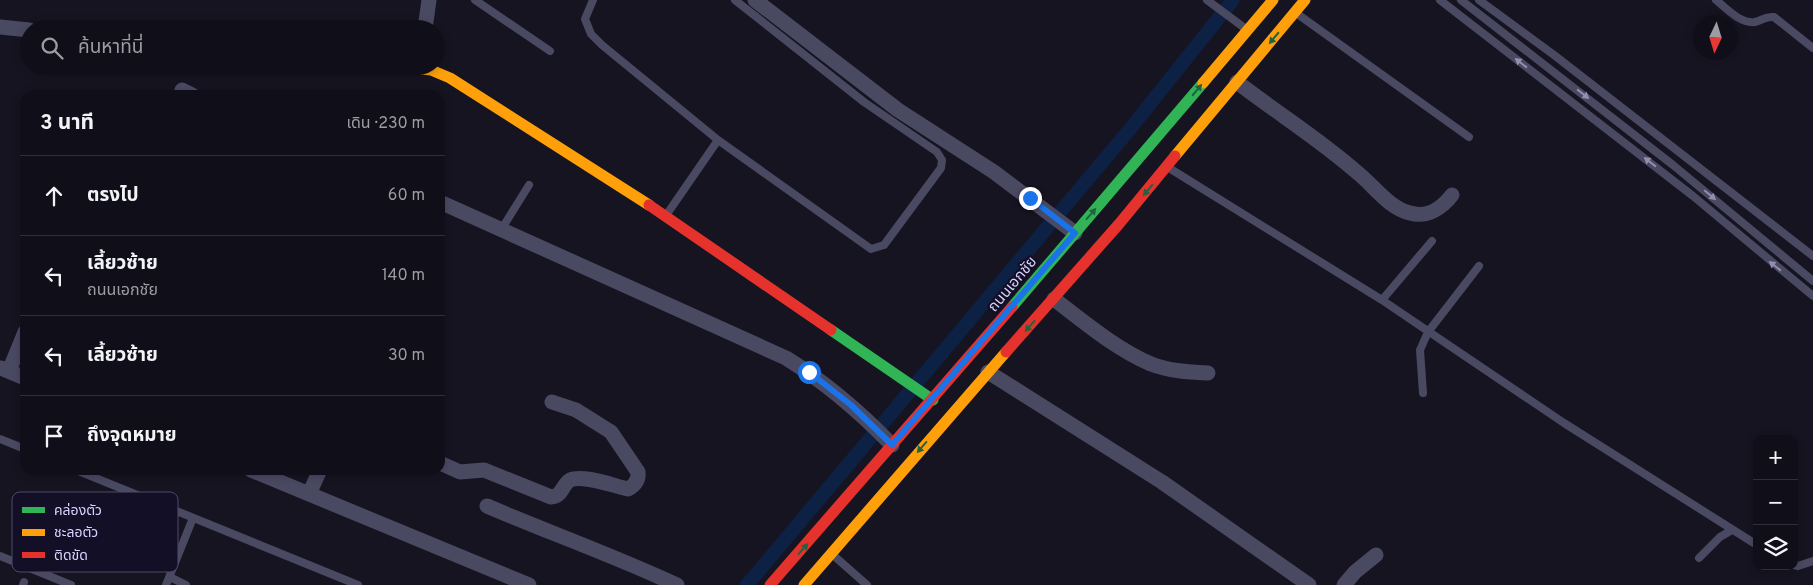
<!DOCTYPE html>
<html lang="th">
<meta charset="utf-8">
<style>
body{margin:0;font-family:Overpass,"Noto Sans Thai",sans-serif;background:#191822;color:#f1f3f6}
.controls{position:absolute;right:15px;bottom:15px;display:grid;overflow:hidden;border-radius:10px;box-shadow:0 2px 8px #0003}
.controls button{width:45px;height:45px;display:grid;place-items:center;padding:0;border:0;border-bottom:1px solid #302f38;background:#100f19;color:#f1f3f6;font:25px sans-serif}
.compass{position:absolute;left:1693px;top:15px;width:45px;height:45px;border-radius:50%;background:#100f19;box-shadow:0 2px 8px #0003;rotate:184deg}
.stop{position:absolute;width:15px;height:15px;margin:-11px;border:4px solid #1a73e8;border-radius:50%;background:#fff}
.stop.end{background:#1a73e8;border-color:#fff;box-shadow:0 1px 5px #0008}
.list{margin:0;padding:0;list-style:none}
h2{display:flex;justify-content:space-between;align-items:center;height:65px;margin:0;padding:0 20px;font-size:21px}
h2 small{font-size:16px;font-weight:400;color:#9c9ca2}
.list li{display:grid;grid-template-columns:32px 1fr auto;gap:15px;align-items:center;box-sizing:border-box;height:80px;padding:0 20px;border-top:1px solid #302f38}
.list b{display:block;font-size:19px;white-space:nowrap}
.list p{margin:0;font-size:16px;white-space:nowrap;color:#9c9ca2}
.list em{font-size:16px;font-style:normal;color:#9c9ca2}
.icon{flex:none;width:28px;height:28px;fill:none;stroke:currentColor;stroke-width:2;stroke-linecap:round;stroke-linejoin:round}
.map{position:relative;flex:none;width:1813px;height:585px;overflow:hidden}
.search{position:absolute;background:#100f19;box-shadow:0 2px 8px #0003;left:20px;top:20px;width:425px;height:55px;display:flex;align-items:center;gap:12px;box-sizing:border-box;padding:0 18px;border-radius:28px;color:#9c9ca2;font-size:19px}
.panel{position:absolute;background:#100f19;box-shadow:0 2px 8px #0003;left:20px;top:90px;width:425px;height:385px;border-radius:15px}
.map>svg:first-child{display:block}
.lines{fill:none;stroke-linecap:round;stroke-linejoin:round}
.canal{stroke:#0d2144;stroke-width:14}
.lane{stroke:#4a4962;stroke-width:8}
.street{stroke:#4a4962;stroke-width:15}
.fast{stroke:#30b455;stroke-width:11}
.slow{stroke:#ff9f0a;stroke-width:11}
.jam{stroke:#e5322d;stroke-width:11}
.oneway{fill:#22623e}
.oneway2{fill:#928eb0}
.route{stroke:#1a73e8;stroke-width:6}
.labels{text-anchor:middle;stroke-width:4.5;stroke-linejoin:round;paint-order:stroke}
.street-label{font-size:15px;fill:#d9d4ff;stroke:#130f26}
.key{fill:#130f26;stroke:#4e4a67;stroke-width:1}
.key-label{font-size:14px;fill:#d9d4ff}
</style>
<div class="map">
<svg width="1813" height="585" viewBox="0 0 1813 585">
<rect width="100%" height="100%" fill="#161421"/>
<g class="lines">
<path class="canal" d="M747,585L1130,129L1233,0"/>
<path class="lane" d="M475,0L550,51
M593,0L585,19L591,34L602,45L718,140L667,214
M1207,0L1246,29
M1440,0L1693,196L1813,296
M1461,0L1673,165L1813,281
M1479,0L1554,55L1813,256
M1716,0C1726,8 1740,24 1755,22C1763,20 1765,16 1774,17L1813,48
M1296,13L1469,137
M718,140L871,249L884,245L941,168L942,160L937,152L864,102L735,0
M1169,168L1382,300L1564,423L1757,545
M501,230L529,185
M1382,300L1432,241
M1423,393L1420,350L1428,332L1479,266
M0,439L25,449
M76,470L358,585
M833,555L867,585
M0,556L71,585
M1699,558L1720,537L1732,530
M1794,565L1798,566L1813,561
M170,577L186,585
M23,585L24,582
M166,585L193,518"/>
<path class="street" d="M755,0L898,110L994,172L1075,233
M0,27L29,30
M425,29L429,0
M1237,82C1277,113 1321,140 1359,174C1375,187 1389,208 1410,213C1427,218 1442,208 1452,195
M182,90L192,95
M440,202L786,358C825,382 860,412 892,445
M1054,299C1084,322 1116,349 1151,364C1169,371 1188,372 1208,373
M1,368L25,378
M9,371L25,332
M988,372L1162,482L1309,585
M440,463L460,472L484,470L551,497C562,497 562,485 570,480C583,474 614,486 628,489C635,485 639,480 638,472L611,432L576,410L552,402
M251,470L529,585
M309,494L320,470
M487,506C550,533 615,556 677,585
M1344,585L1355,572L1376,555"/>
<path class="fast" d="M1012,307L1203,83
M831,330L933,400"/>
<path class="slow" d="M398,66L431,70L450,78L649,205
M1203,83L1273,0
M1175,156L1305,0
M804,585L1006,352"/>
<path class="jam" d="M649,205L831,330
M1006,352L1119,224L1175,156
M770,585L1012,307"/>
</g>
<defs><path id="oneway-solid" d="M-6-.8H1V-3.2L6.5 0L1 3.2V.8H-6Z" transform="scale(1.25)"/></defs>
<g class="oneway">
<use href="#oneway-solid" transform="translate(1274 38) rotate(130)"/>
<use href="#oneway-solid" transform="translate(1197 90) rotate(-50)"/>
<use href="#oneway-solid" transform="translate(1148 190) rotate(130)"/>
<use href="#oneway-solid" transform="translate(1091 214) rotate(-49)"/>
<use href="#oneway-solid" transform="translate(1030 326) rotate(132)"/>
<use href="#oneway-solid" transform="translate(922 447) rotate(131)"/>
<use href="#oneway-solid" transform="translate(803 549) rotate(-48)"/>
</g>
<g class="oneway2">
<use href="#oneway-solid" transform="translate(1521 63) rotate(-142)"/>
<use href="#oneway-solid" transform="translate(1583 94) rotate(38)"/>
<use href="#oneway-solid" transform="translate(1650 162) rotate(-142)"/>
<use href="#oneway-solid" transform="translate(1710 195) rotate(40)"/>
<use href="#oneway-solid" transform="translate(1775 266) rotate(-142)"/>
</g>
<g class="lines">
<path class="route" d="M809,372L851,405L892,445L1075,233L1030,198"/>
</g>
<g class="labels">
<g class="street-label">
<text transform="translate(1012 284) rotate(-50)" y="5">ถนนเอกชัย</text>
</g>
</g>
<rect x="12" y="492" width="166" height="80" rx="8" class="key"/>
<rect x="22" y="507" width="23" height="6" fill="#30b455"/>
<rect x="22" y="529" width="23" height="7" fill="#ff9f0a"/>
<rect x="22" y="552" width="23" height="6" fill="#e5322d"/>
<g class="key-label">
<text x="54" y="515">คล่องตัว</text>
<text x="54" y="537">ชะลอตัว</text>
<text x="54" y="560">ติดขัด</text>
</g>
</svg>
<div class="controls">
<button>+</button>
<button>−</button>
<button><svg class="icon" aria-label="layers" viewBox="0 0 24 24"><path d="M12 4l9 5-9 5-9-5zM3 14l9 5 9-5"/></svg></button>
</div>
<svg class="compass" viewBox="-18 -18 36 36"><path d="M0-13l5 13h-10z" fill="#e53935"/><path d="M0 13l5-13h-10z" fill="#9c9ca2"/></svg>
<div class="stop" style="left:809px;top:372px"></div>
<div class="stop end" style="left:1030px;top:198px"></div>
<div class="search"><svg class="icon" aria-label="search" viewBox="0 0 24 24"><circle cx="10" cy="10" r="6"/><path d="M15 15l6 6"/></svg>ค้นหาที่นี่</div>
<section class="panel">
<h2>3 นาที<small>เดิน · 230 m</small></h2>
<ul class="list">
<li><svg class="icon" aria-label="ahead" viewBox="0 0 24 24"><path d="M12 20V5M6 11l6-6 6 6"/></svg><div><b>ตรงไป</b></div><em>60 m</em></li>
<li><svg class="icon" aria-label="left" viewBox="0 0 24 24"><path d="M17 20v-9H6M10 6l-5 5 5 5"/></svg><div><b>เลี้ยวซ้าย</b><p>ถนนเอกชัย</p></div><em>140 m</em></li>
<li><svg class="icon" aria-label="left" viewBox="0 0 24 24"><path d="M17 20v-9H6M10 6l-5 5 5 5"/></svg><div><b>เลี้ยวซ้าย</b></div><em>30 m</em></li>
<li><svg class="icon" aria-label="arrive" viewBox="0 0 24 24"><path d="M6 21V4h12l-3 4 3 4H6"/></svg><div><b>ถึงจุดหมาย</b></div></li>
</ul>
</section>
</div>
